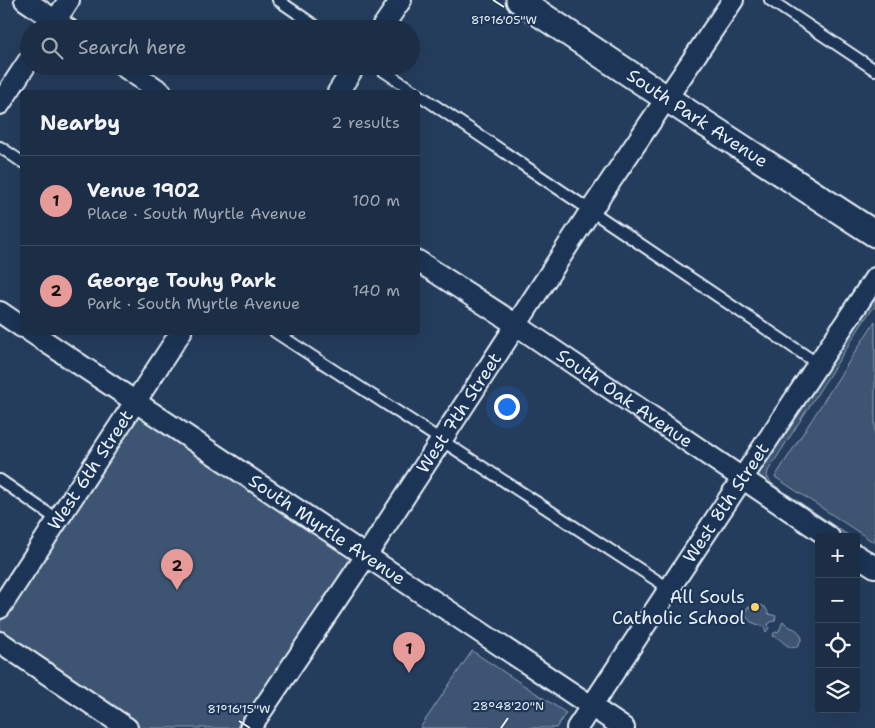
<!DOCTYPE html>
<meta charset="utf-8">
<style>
body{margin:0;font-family:"Shantell Sans",sans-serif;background:#293a51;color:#f1f3f6}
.controls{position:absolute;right:15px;bottom:15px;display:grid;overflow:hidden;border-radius:5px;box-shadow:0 5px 20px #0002}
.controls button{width:45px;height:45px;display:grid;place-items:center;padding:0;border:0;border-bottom:1px solid #3a4a5f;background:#1c2e46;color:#f1f3f6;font:25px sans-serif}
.you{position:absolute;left:506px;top:406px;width:18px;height:18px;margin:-12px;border:4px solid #fff;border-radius:50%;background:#1a73e8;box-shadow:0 0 0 8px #1a73e833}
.badge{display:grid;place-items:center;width:32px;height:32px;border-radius:50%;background:#e69b98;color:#111;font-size:16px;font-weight:700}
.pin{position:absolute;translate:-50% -41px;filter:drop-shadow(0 1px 2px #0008)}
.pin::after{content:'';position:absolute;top:26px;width:18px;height:15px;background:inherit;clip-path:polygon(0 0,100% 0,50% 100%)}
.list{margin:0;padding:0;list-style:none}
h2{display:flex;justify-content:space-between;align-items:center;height:65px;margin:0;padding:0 20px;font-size:21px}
h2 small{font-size:16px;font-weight:400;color:#a0a8b3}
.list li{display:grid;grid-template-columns:32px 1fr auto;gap:15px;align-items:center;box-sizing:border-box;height:90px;padding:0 20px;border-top:1px solid #3a4a5f}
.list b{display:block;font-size:19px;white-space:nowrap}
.list p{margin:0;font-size:16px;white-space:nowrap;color:#a0a8b3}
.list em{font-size:16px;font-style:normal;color:#a0a8b3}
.icon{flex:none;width:28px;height:28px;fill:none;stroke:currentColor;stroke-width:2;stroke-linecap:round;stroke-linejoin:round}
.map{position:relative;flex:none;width:875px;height:728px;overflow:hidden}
.search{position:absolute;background:#1c2e46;box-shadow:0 5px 20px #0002;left:20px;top:20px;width:400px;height:55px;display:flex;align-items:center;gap:12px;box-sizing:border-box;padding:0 18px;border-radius:28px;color:#a0a8b3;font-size:19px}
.panel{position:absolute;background:#1c2e46;box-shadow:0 5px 20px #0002;left:20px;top:90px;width:400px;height:245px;border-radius:5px}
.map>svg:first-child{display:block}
.green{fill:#3e5472;stroke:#93a2b5}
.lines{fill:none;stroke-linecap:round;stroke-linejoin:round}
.service-casing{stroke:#e8f1f8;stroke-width:14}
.minor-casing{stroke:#e8f1f8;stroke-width:24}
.tertiary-casing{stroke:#e8f1f8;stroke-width:29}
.service{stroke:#1d3557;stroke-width:10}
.minor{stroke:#1d3557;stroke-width:20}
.tertiary{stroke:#1d3557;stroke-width:25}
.ticks{fill:none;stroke:#e8f1f8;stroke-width:2}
.poi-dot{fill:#ffd166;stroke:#1d3557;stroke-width:2}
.labels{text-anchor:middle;stroke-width:4.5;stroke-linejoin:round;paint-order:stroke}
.street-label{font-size:18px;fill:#e8f1f8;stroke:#1d3557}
.poi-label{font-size:18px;fill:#e8f1f8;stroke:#1d3557;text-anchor:end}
.ticks-label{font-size:12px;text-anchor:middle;fill:#e8f1f8;stroke:#1d3557;stroke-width:4.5;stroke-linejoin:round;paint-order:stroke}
</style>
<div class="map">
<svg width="875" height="728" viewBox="0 0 875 728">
<rect width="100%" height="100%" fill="#253d5d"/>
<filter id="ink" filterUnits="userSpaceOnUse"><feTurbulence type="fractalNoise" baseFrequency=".02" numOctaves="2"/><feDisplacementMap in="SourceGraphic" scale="10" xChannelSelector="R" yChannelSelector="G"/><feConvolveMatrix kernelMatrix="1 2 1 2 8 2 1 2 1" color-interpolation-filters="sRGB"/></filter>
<g filter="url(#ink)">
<path class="green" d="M875,291V307L869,313L768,471L767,476L771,483L851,537H848L757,477Z
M875,321V543L775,477Z
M139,415L354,557L236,728H140L0,632V623Z
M758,604L765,607L769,614L776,616L775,620L768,624L769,628L766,632L764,627L751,622L745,615L747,608Z
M783,621C790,631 797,625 802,638L797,647C785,650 783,638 773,636L774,633L779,631Z
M472,651L566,713L556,728H420Z"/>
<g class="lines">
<defs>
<path id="service" d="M278,0L320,29
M770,0L875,70
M376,66L415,92
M418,94L818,364
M0,147L22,162
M275,332L670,589
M0,480L58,520"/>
<g id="minor">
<path d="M25,0L68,29"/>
<path d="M50,29L69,0"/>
<path d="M381,29L401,0"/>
<path d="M123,66L161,92"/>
<path d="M338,92L355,66"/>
<path d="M0,104L29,60"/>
<path id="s1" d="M418,261L515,324L829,537"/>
<path d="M0,312L22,327"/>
<path id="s2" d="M31,332L624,728"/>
<path d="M856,555L875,567"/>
<path id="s3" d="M0,608L181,332"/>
<path d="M0,642L127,728"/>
<path id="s4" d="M250,728L366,556L591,210L733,0"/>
<path id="s5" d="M577,728L875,278"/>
</g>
<g id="tertiary">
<path id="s6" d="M519,0L666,98L875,234"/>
</g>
</defs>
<use href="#service" class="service-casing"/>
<use href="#minor" class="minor-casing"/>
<use href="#tertiary" class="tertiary-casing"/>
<use href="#service" class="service"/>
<use href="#minor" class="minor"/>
<use href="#tertiary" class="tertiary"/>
</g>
</g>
<path class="ticks" d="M493,0L504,7M239,721L250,728M501,728L508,718"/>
<circle class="poi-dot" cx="755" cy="607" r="5"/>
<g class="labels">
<g class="street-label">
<text dy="6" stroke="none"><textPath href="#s6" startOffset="214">South Park Avenue</textPath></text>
<text dy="6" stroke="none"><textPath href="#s1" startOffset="248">South Oak Avenue</textPath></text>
<text dy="6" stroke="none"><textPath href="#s4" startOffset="378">West 7th Street</textPath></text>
<text dy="6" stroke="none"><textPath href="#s3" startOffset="165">West 6th Street</textPath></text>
<text dy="6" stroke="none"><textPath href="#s5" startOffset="270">West 8th Street</textPath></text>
<text dy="6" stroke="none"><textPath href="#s2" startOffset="356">South Myrtle Avenue</textPath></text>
</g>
<g class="poi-label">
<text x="745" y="603">All Souls<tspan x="745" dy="21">Catholic School</tspan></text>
</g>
</g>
<g class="ticks-label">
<text x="504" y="24">81°16'05"W</text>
<text x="508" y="710">28°48'20"N</text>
<text x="239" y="713">81°16'15"W</text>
</g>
</svg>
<div class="controls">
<button>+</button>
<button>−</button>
<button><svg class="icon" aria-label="locate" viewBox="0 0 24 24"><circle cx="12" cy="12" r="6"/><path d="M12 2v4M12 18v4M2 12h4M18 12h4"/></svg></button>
<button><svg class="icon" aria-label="layers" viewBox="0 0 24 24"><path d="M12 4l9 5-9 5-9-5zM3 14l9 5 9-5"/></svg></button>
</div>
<div class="you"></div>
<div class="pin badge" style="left:409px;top:673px">1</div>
<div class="pin badge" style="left:177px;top:590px">2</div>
<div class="search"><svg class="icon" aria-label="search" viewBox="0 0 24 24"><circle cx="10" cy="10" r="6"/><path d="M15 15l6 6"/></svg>Search here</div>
<section class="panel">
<h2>Nearby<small>2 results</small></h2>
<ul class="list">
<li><span class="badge">1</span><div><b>Venue 1902</b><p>Place · South Myrtle Avenue</p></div><em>100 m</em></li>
<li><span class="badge">2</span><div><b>George Touhy Park</b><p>Park · South Myrtle Avenue</p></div><em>140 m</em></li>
</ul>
</section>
</div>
